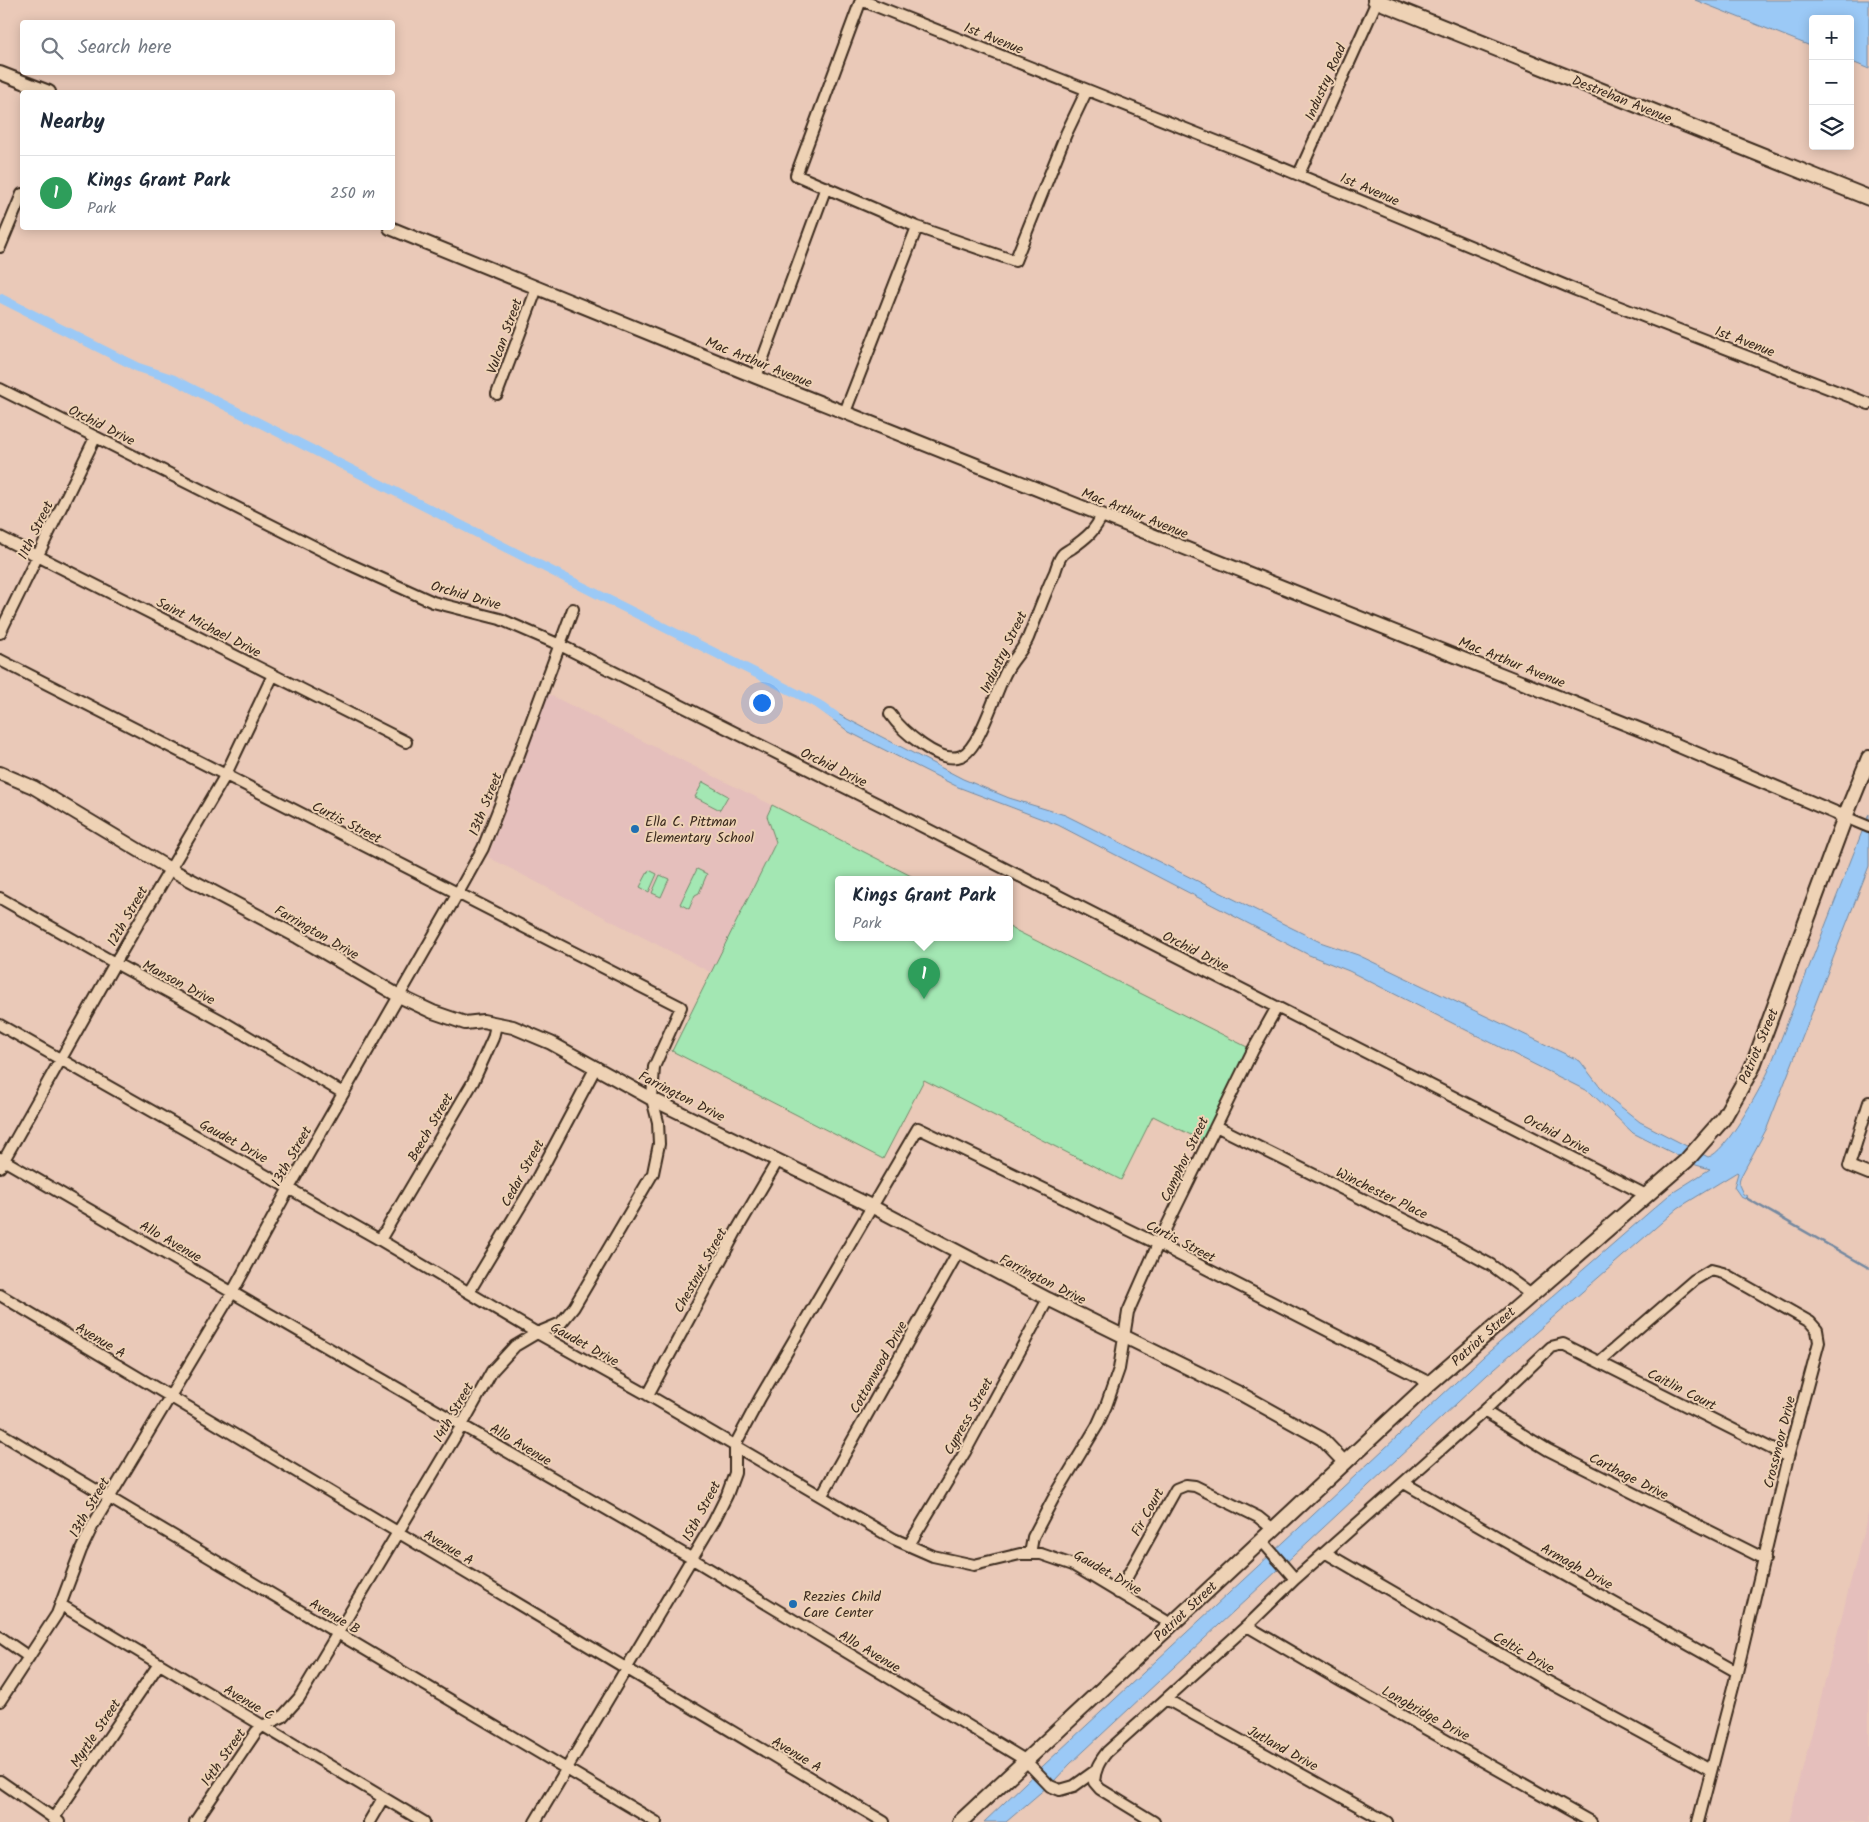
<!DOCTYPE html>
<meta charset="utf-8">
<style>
body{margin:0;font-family:Kalam,sans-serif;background:#f6f6f7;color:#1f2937}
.controls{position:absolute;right:15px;top:15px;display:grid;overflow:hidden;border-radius:5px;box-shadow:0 2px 12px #0003}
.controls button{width:45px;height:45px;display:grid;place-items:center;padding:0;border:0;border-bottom:1px solid #e0e1e3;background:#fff;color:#1f2937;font:25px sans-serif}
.you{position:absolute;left:761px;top:702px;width:18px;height:18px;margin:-12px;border:4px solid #fff;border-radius:50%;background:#1a73e8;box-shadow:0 0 0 8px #1a73e833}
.badge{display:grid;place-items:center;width:32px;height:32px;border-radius:50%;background:#7c3aed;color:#fff;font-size:16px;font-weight:700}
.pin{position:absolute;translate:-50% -41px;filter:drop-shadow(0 1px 2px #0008)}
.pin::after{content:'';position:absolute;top:26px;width:18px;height:15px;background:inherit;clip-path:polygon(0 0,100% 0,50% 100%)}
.popup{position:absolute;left:835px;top:876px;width:178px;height:65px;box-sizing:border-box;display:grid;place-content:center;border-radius:5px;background:#fff;filter:drop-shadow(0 1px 4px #0005);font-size:16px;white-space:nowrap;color:#747a83}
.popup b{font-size:19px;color:#1f2937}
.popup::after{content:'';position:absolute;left:50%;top:100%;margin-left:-10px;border:10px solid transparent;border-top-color:#fff}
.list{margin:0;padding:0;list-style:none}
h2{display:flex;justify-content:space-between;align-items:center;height:65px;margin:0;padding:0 20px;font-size:21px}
h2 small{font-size:16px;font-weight:400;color:#747a83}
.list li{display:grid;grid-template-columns:32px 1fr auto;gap:15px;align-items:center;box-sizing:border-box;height:75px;padding:0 20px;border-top:1px solid #e0e1e3}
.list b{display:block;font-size:19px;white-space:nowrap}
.list p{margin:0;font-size:16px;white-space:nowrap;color:#747a83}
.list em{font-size:16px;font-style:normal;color:#747a83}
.icon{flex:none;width:28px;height:28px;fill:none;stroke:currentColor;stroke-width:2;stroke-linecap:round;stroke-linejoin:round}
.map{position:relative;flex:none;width:1869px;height:1822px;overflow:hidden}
.search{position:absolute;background:#fff;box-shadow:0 2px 12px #0003;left:20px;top:20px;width:375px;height:55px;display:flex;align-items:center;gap:12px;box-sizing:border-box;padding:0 18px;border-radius:5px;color:#747a83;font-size:19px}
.panel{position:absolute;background:#fff;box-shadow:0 2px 12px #0003;left:20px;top:90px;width:375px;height:140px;border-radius:5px}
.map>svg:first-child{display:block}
.built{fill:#e5bfbc}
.green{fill:#a3e7b3;stroke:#6f8868}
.water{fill:#9bc9f6;stroke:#7589a0}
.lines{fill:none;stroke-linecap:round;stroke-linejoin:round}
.stream{stroke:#7589a0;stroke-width:2.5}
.canal{stroke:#9bc9f6;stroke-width:9}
.minor-casing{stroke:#3b2a1e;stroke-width:14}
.tertiary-casing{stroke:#3b2a1e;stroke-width:16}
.secondary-casing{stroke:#3b2a1e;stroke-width:18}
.minor{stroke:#eed2b5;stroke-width:10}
.tertiary{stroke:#eed2b5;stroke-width:12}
.secondary{stroke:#eed2b5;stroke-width:14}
.poi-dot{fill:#1f6fb2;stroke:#eed2b5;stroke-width:2}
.labels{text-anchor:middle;stroke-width:4;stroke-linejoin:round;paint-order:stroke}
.street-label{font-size:14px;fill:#3b2a1e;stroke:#eed2b5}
.poi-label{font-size:14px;fill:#3b2a1e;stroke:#eed2b5;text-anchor:start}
</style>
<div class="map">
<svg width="1869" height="1822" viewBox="0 0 1869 1822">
<rect width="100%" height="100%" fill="#eac9b8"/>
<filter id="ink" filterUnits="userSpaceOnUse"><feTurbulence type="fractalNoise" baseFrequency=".02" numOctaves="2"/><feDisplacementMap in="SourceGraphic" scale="10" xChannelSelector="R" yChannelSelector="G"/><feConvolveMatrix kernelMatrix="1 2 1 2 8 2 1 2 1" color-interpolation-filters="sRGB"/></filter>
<g filter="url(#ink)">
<path class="built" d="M548,694L772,805L767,816L776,842L712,973L488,857Z
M1869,1510V1822H1789Z"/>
<path class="green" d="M703,782L728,796L720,810L695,797Z
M772,805L919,880H839V938H1009V927L1253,1050L1207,1143L1153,1116L1121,1180L924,1080L883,1159L672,1051L776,842L767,816Z
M697,869L707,874L699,893L695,895L689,909L680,904Z
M649,870L657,874L649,892L640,887Z
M660,875L669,879L661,897L652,893Z"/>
<path class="water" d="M1695,0H1869V69L1850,61V19H1813V47Z
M826,708L963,779L1009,798L1065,815L1320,942L1358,955L1580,1061L1606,1095L1640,1122L1708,1157C1725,1154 1760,1089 1768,1072L1869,814V866L1767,1128L1740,1178L1739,1185L1743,1194L1747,1196L1745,1199L1741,1197L1734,1187L1738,1173L1737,1172L1678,1208L1487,1375L1070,1764L1054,1781L1006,1822H984L1044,1765L1483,1357L1669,1195L1710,1169L1696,1165L1633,1133L1591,1093L1349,971L1309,955L1058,825L958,787L849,732L823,712Z"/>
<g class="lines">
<path class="stream" d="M1746,1198L1869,1268"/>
<path class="canal" d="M0,298L137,367L173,379L607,599L818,704L835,716"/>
<defs>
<path id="minor" d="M861,0L1241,151L1576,290L1869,404
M861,0L796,175L917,227L1015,261L1066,134L1087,90
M1299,174L1377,1
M0,247L22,194
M756,377L826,187
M0,389L349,564L433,602L500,619L560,645L882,806L1646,1195
M497,394L537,288
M845,412L917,227
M0,537L406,742
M0,633L95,438
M0,660L681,1007L654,1067L652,1099L658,1122L659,1144L653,1173L574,1307L561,1323L537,1333L515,1346L492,1371L462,1425L299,1698L282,1717L262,1726L256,1732L195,1822
M890,714C902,731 940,765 961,756C980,749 996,689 1007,670C1013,659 1023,650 1028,638C1037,616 1045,593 1055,572C1057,566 1059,558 1063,554C1065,552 1069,550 1072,548C1086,538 1095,531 1102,515
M1845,817L1869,827
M0,898L115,963L222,1021L343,1093
M0,1025L380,1240L537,1333L648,1395L894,1539L933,1556L974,1565L1020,1554H1041L1073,1565L1171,1624
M1869,1102L1849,1166L1869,1174
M1216,1126L1449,1242L1491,1265L1530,1294
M0,1158L691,1558L1025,1760L1050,1786L1060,1790L1074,1786L1095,1771
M0,1167L115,963L225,776L273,675
M380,1240L473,1082L493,1038L496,1025
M469,1292L535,1182L596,1067
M0,1295L884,1822
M1599,1362L1694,1280L1711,1270L1723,1273L1810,1322L1817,1330L1819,1342L1788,1457L1737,1672L1698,1822
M648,1395L738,1228L778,1160
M1484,1411L1548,1450L1765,1559
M0,1433L656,1822
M1404,1483L1520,1550L1737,1672
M822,1495L958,1252
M1261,1540L1295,1579
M909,1545L965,1452L1048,1299
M1326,1553L1543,1679L1711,1770
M1030,1554L1033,1537L1053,1499L1097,1426L1106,1406L1119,1369L1128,1312L1158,1244L1253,1050L1277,1007
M1118,1593L1176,1489L1186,1485L1195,1486L1258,1517L1273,1529
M61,1605L424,1822
M1247,1626L1339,1680L1591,1822
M0,1637L29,1657
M1166,1699L1387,1822
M0,1701L57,1614L81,1550L93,1525L232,1293L289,1188L458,893L483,848L504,795L573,609
M0,1781L59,1822
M53,1819L159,1664
M369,1822L383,1798
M535,1822L714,1521L727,1495L735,1473V1445L760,1398L918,1128L1158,1244L1430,1383
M1154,1822L1100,1789L1094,1782C1095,1769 1099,1762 1107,1752L1247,1626L1295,1579L1484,1411L1551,1347L1563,1344L1788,1457"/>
<path id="tertiary" d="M0,73L49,92
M390,228L756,377L1646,732L1845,817
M0,773L33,787L170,869L298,937L399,996L433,1012L465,1023L483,1021L513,1027L551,1043L652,1099L871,1206L1048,1299L1241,1394L1322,1439L1345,1463"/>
<path id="secondary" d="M1375,0L1869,198
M960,1822L1430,1383L1686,1161L1723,1119L1752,1068L1845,817L1869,758"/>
</defs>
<use href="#minor" class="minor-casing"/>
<use href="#tertiary" class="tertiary-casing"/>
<use href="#secondary" class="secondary-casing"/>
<use href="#minor" class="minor"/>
<use href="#tertiary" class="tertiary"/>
<use href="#secondary" class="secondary"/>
</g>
</g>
<g class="poi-dot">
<circle cx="635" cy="829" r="5"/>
<circle cx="793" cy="1604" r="5"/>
</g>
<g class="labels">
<g class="street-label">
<text transform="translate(994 38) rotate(22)" y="5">1st Avenue</text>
<text transform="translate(1325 82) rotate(-66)" y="5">Industry Road</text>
<text transform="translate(1622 99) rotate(22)" y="5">Destrehan Avenue</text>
<text transform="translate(1370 189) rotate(23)" y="5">1st Avenue</text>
<text transform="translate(504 336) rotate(-70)" y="5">Vulcan Street</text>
<text transform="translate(1745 341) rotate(21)" y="5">1st Avenue</text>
<text transform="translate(759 362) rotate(22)" y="5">Mac Arthur Avenue</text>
<text transform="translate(102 425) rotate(27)" y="5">Orchid Drive</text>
<text transform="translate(1135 513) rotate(22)" y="5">Mac Arthur Avenue</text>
<text transform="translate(35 530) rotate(-64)" y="5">11th Street</text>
<text transform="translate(466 595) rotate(16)" y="5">Orchid Drive</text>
<text transform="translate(209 627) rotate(27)" y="5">Saint Michael Drive</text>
<text transform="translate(1003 652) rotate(-64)" y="5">Industry Street</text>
<text transform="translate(1512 662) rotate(22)" y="5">Mac Arthur Avenue</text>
<text transform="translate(834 767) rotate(26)" y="5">Orchid Drive</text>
<text transform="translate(485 804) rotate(-68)" y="5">13th Street</text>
<text transform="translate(347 822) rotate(27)" y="5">Curtis Street</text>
<text transform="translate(127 916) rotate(-60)" y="5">12th Street</text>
<text transform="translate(317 932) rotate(30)" y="5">Farrington Drive</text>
<text transform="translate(1196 951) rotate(27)" y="5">Orchid Drive</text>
<text transform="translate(179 982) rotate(28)" y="5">Manson Drive</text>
<text transform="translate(1758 1046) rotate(-67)" y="5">Patriot Street</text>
<text transform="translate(682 1096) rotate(27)" y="5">Farrington Drive</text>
<text transform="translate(430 1127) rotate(-60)" y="5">Beech Street</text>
<text transform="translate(1557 1134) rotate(27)" y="5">Orchid Drive</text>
<text transform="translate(234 1141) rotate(29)" y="5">Gaudet Drive</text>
<text transform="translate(291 1156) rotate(-60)" y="5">13th Street</text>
<text transform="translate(1184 1159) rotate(-64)" y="5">Camphor Street</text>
<text transform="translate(522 1173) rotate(-61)" y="5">Cedar Street</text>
<text transform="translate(1382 1193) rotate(26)" y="5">Winchester Place</text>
<text transform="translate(171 1241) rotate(30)" y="5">Allo Avenue</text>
<text transform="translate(1181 1241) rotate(27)" y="5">Curtis Street</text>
<text transform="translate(700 1270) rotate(-61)" y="5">Chestnut Street</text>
<text transform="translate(1043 1279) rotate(27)" y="5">Farrington Drive</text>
<text transform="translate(1483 1336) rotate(-42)" y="5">Patriot Street</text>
<text transform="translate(101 1340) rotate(31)" y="5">Avenue A</text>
<text transform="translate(585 1344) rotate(29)" y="5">Gaudet Drive</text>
<text transform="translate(878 1367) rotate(-61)" y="5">Cottonwood Drive</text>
<text transform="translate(1682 1389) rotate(27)" y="5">Caitlin Court</text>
<text transform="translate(453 1412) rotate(-60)" y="5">14th Street</text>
<text transform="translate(968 1416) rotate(-61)" y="5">Cypress Street</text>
<text transform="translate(1779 1442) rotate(-76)" y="5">Crossmoor Drive</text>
<text transform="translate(521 1444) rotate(31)" y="5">Allo Avenue</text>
<text transform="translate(1629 1476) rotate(27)" y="5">Carthage Drive</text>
<text transform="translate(89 1507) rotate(-60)" y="5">13th Street</text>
<text transform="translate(701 1511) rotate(-62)" y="5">15th Street</text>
<text transform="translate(1147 1512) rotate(-61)" y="5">Fir Court</text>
<text transform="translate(449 1547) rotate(31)" y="5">Avenue A</text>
<text transform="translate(1577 1566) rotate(29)" y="5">Armagh Drive</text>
<text transform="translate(1108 1572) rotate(30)" y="5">Gaudet Drive</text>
<text transform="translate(1185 1611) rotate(-43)" y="5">Patriot Street</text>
<text transform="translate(335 1616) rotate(31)" y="5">Avenue B</text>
<text transform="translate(870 1651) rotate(31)" y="5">Allo Avenue</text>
<text transform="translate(1524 1652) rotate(30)" y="5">Celtic Drive</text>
<text transform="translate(249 1702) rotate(31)" y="5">Avenue C</text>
<text transform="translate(1426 1713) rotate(29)" y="5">Longbridge Drive</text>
<text transform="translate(95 1733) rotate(-56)" y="5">Myrtle Street</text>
<text transform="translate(1283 1748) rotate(29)" y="5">Jutland Drive</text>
<text transform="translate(797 1754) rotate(31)" y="5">Avenue A</text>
<text transform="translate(223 1757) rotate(-55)" y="5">14th Street</text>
</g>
<g class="poi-label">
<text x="645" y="826">Ella C. Pittman<tspan x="645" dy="16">Elementary School</tspan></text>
<text x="803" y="1601">Rezzies Child<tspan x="803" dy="16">Care Center</tspan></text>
</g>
</g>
</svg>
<div class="controls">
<button>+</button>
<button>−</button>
<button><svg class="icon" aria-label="layers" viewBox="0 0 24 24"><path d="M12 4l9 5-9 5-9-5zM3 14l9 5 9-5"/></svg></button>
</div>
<div class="you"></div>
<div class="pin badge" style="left:924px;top:999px;background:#2e9e5b">1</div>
<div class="popup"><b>Kings Grant Park</b>Park</div>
<div class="search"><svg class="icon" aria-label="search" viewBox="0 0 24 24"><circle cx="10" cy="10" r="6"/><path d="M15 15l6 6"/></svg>Search here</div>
<section class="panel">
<h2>Nearby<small></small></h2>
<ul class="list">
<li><span class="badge" style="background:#2e9e5b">1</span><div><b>Kings Grant Park</b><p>Park</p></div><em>250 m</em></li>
</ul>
</section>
</div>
